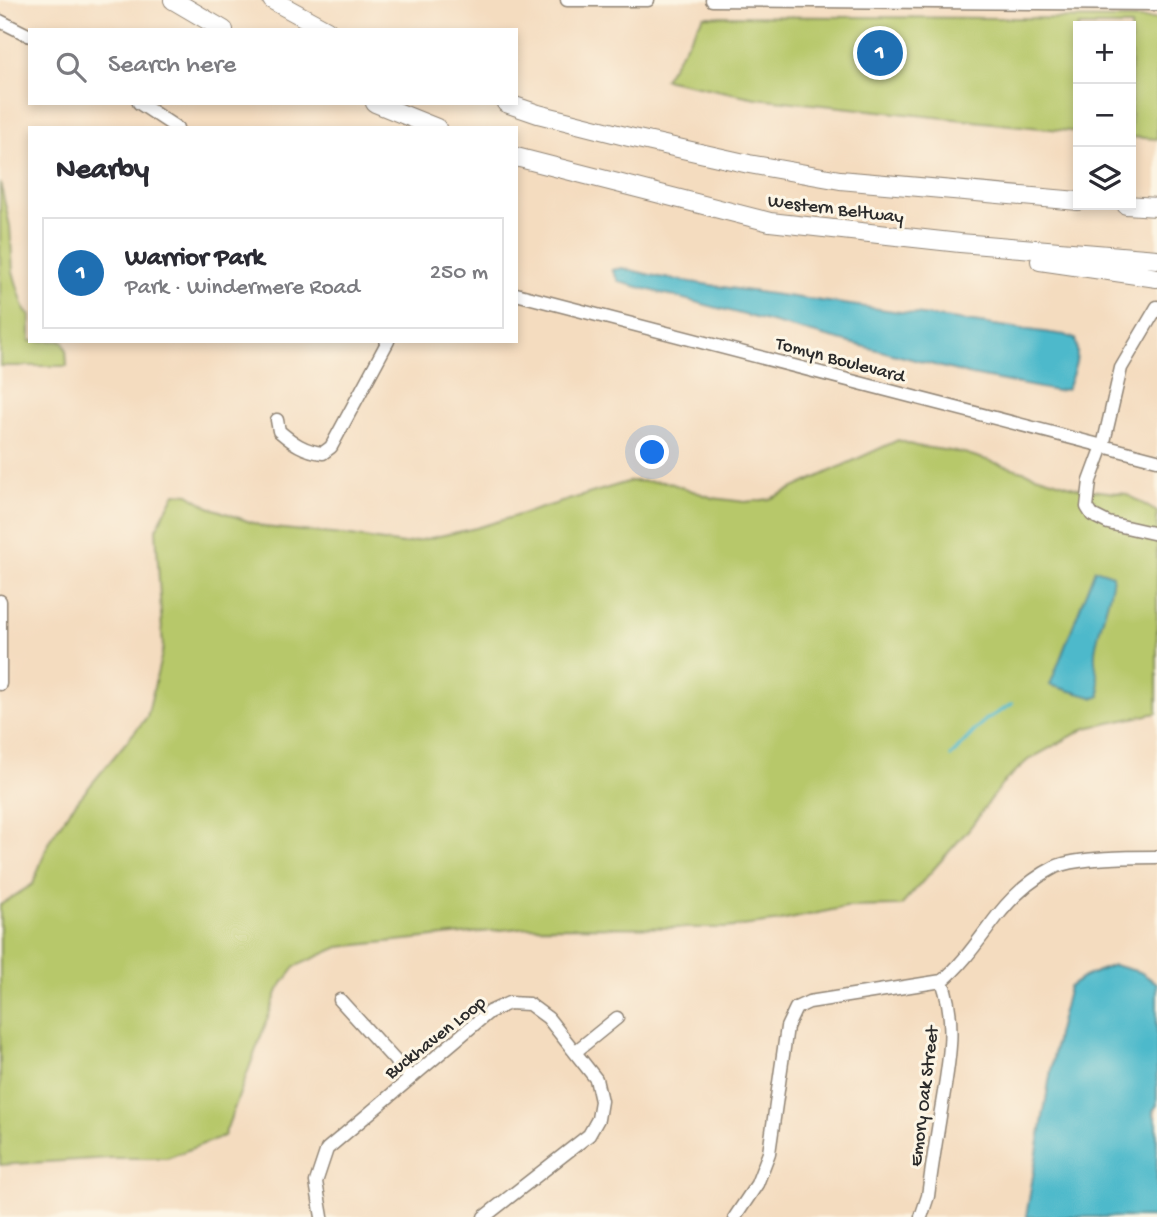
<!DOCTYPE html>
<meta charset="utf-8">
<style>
body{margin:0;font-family:"Gochi Hand",sans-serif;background:#f2f2f3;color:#2b2b33}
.controls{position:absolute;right:21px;top:21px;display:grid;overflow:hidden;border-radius:0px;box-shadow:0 4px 10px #0003}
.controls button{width:63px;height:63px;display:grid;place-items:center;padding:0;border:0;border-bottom:2px solid #e1e1e2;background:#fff;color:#2b2b33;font:35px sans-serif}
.you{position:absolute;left:653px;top:453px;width:24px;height:24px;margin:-18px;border:5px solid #fff;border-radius:50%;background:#1a73e8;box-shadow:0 0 0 10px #1a73e833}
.badge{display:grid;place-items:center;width:46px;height:46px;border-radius:50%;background:#1f6fb2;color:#fff;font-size:23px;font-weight:700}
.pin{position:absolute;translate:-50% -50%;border:4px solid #fff;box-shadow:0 2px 7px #0006}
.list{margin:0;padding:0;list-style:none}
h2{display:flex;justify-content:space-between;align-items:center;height:91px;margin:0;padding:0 28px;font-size:30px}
h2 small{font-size:23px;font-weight:400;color:#7c7c81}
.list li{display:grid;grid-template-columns:46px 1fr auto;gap:21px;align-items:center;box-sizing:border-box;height:112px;margin:0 14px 14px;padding:0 14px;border:2px solid #e1e1e2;border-radius:0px}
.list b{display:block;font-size:26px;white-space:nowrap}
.list p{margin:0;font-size:23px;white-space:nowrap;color:#7c7c81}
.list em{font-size:23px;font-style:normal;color:#7c7c81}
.icon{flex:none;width:38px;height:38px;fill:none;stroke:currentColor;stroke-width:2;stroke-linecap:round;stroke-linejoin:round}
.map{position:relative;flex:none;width:1157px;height:1217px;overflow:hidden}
.search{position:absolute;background:#fff;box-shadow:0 4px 10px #0003;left:28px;top:28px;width:490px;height:77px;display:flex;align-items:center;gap:18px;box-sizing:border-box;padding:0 24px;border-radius:0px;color:#7c7c81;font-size:26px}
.panel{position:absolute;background:#fff;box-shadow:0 4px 10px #0003;left:28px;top:126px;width:490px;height:217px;border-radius:0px}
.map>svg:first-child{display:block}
.green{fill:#b7c86b;stroke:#717a4b;stroke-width:2}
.water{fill:#4eb9cb;stroke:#3c727b;stroke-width:2}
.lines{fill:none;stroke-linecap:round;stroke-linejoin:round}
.stream{stroke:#4eb9cb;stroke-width:3.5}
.minor-casing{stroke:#908475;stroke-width:15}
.highway-casing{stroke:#908475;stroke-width:20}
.minor{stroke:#fff;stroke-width:12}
.highway{stroke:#fff;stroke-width:18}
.labels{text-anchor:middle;stroke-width:6;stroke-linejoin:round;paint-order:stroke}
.street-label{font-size:19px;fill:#2b2b2b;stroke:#fcf5e5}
</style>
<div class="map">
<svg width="1157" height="1217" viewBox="0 0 1157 1217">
<rect width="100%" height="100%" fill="#fcf5e5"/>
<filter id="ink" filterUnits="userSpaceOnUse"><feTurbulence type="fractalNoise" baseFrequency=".0143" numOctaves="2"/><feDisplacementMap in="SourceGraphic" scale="14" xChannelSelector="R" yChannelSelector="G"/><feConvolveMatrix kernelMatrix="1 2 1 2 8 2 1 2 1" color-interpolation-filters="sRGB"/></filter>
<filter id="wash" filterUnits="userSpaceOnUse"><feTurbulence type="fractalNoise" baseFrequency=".00686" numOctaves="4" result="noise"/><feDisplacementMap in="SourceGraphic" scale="28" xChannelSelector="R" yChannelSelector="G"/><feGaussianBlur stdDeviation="1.57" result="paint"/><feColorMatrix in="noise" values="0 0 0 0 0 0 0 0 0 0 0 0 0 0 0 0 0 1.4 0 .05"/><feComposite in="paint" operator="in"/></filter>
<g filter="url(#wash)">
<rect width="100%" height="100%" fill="#f4dcbf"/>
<path class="green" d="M704,16L1157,19V139L1131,137V26H1078V132L756,98L664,79Z
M0,182L10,226L13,272L25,311L30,315V341H63L66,349L67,366H0Z
M898,440L916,446L964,453L1081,489L1126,494L1157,512V713L1086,728L1028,760L1003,783L969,829L901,906L846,907L781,921L726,928L529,927L339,947L296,966L278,990L224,1136L167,1158H110L0,1165V905L33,884L49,841L70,810L147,717L163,649L156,529L175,493L188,494L209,507L264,527L351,536L403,544L476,528L631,481L667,482L713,498L745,502L770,499Z"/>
<path class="water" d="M622,268L659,277L736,289L1065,335L1075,339C1081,356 1073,373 1067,389L1056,391L972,375L619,282L612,270Z
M1095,569L1113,575C1111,599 1100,622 1096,646C1092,663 1100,678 1100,696L1095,698L1050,685Z
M1113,965L1140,972L1157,983V1105L1153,1111L1157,1124V1217H1026L1057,1035L1069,987L1084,977Z"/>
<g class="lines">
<path class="stream" d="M951,756L984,721L1012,704"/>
</g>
</g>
<g filter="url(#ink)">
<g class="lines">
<defs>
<path id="minor" d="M567,0H648
M712,0L1157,4
M0,21L30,36
M139,103L177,128
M516,294L1157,460
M1157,307L1121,368L1103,446L1090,481L1087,507L1092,515L1108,523L1157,534
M277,420L279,431C293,443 304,451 323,453L331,447L388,341
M0,601V684
M340,1000L411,1078
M575,1052L617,1018
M322,1217L316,1182L327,1149L489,1012L509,1003L529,1004L548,1018L596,1079L601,1101L598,1119L589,1135L484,1217
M735,1217L757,1184L769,1153L787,1027L796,1008L809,1002L942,981C964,963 980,938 998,915C1013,896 1033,878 1055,867C1077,857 1132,857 1157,857
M921,1217L928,1196C932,1165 937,1135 942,1104C949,1062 957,1022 942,981"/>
<path id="highway" d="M173,0L224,30
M272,0L327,30
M375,103L437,128
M506,103L538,114L629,137L749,164L840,180L1078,201
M516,157L770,222L960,243L1157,259
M1126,205L1157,207
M1040,261L1157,278"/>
</defs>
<use href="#minor" class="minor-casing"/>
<use href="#highway" class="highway-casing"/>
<use href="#minor" class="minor"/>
<use href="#highway" class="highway"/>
</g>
</g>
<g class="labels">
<g class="street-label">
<text transform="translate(836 207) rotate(7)" y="7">Western Beltway</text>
<text transform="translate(841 358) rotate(15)" y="7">Tomyn Boulevard</text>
<text transform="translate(434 1036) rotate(-38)" y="7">Buckhaven Loop</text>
<text transform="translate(922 1096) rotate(-83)" y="7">Emory Oak Street</text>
</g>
</g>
</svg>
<div class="controls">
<button>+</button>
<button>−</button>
<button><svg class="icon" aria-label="layers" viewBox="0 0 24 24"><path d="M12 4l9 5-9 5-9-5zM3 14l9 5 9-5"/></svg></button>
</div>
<div class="you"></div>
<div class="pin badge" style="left:880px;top:53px">1</div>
<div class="search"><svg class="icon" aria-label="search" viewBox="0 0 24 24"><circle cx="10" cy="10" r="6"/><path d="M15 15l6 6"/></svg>Search here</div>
<section class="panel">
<h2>Nearby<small></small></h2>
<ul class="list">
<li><span class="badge">1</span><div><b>Warrior Park</b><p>Park · Windermere Road</p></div><em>250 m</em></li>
</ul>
</section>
</div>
